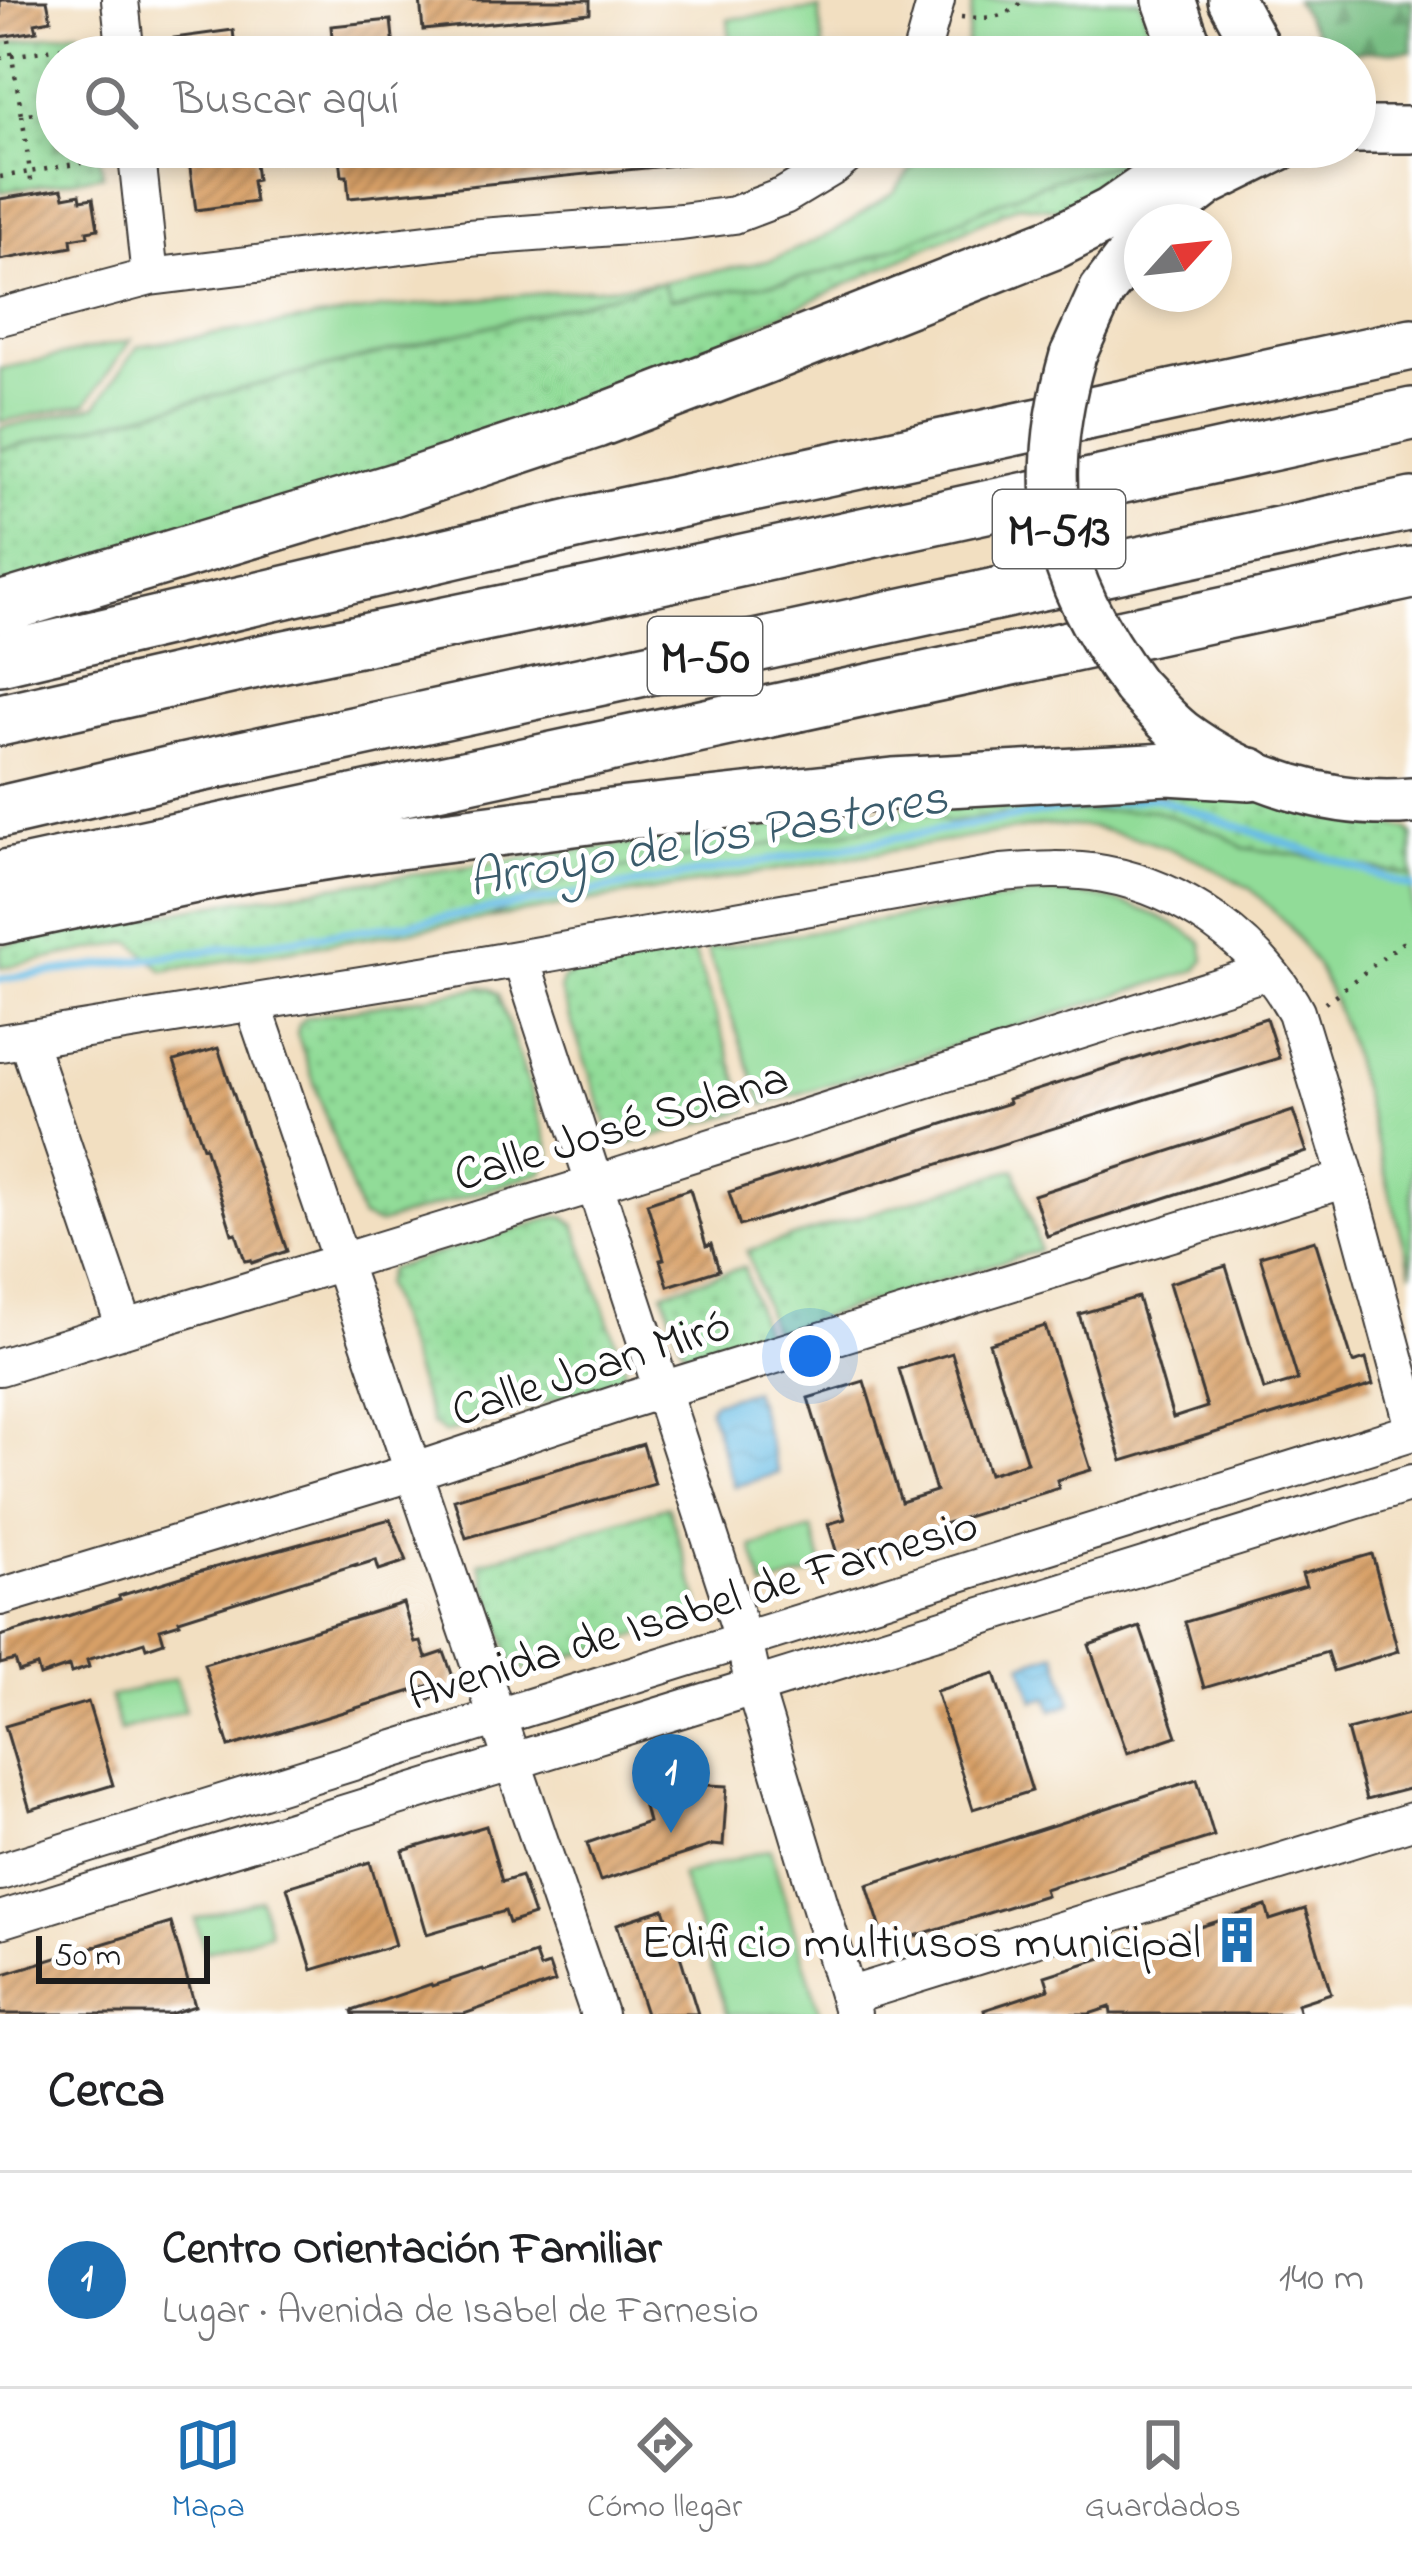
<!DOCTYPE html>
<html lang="es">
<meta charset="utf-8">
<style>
body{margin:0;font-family:"Indie Flower",sans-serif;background:#f2f2f2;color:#202124}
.compass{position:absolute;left:1124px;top:204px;width:108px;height:108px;border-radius:50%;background:#fff;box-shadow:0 6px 18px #0003;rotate:63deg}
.scale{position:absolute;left:36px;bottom:30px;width:174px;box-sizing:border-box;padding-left:12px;border:6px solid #1c1c1c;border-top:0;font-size:33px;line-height:42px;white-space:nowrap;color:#1c1c1c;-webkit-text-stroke:9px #fff;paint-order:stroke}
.you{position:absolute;left:810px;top:1356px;width:42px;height:42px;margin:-30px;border:9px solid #fff;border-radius:50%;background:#1a73e8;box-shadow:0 0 0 18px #1a73e833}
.badge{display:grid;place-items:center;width:78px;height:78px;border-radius:50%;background:#1f6fb2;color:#fff;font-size:39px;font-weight:700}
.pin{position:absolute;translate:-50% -99px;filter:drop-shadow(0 3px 6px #0008)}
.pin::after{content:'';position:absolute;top:63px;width:42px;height:36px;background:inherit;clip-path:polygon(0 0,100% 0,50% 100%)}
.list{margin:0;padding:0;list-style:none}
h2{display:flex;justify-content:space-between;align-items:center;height:156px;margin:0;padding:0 48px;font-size:51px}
h2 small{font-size:39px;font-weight:400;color:#757577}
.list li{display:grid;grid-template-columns:78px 1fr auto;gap:36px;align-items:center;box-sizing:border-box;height:216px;padding:0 48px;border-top:3px solid #e0e0e0}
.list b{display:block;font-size:45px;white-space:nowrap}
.list p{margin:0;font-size:39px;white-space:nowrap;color:#757577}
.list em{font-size:39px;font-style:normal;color:#757577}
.icon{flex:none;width:66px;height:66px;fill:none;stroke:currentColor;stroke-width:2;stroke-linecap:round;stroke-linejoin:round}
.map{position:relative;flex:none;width:1412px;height:2014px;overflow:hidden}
.search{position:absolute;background:#fff;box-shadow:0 6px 18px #0003;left:36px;right:36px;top:36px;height:132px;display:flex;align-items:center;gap:30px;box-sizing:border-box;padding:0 42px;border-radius:66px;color:#757577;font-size:45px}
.sheet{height:372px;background:#fff}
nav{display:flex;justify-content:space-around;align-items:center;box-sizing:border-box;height:168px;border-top:3px solid #e0e0e0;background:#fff;font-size:33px;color:#757577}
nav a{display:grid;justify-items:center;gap:6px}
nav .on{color:#1f6fb2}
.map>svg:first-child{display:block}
.grass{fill:url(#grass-dots);stroke:#567c5a;stroke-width:3}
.forest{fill:url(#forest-firs);stroke:#486c4e;stroke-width:3}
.park{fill:#91dc98;stroke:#567c5a;stroke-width:3}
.water{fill:url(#water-waves);stroke:#426c80;stroke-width:3}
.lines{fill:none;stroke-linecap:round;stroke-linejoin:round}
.stream{stroke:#69bde5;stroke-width:8}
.building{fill:url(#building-hatch)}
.minor-casing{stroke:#3c3935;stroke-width:40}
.major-casing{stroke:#3c3935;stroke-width:50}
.highway-casing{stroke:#3c3935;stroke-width:56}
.path{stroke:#3c3935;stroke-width:4.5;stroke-dasharray:3 9;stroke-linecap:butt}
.minor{stroke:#fff;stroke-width:36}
.major{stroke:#fff;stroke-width:45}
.highway{stroke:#fff;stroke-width:51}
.major-bridge-casing{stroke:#3c3935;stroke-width:50;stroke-linecap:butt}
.major-bridge{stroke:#fff;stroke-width:45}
.labels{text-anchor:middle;stroke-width:10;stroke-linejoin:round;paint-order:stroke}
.shield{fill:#fff;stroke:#606060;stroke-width:3}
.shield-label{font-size:45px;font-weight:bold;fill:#1c1c1c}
.street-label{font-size:48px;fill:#1c1c1c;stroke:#fff}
.poi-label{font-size:48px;fill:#1c1c1c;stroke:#fff;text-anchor:end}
.water-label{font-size:51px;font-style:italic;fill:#3b5c6c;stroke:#fff}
</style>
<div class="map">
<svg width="1412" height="2014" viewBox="0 0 1412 2014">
<defs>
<pattern id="grass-dots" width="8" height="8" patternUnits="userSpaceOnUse" patternTransform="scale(3)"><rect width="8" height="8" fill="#91dc98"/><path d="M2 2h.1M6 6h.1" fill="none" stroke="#7cbc82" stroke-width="1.8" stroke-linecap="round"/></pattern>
<pattern id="forest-firs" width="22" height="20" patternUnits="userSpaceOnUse" patternTransform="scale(3)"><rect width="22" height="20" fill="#74bc80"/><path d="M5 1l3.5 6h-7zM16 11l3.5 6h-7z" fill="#5e9868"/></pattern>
<pattern id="water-waves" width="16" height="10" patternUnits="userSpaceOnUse" patternTransform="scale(3)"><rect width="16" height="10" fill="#69bde5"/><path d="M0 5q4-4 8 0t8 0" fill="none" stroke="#5aa2c4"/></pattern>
<pattern id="building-hatch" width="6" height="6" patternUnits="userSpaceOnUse" patternTransform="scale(3)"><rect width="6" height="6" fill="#d8a067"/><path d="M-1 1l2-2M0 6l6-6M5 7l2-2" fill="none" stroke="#ae8254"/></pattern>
</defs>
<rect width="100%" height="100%" fill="#fff"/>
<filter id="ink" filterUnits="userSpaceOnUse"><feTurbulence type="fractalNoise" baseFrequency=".00833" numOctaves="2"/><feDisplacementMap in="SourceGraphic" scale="24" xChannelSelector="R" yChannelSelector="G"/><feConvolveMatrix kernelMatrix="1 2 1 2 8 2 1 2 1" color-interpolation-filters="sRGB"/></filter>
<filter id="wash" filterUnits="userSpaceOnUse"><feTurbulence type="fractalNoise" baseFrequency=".004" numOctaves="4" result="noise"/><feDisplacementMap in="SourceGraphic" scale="48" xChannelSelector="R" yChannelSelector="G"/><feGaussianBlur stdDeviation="2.7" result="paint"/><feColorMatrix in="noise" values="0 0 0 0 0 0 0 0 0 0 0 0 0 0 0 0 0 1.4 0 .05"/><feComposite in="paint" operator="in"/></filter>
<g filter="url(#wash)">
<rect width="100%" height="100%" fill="#f2dfc1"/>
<path class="grass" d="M79,31L83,57H57V147H98L103,175L0,192V44Z
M1136,147H1180L1100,213L1019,205L474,456L0,597V450L662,282L670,299L825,272L873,257L980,209L1059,177L1117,164Z
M1212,792L1316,805L1407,829L1412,834V876L1305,856L1243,848L1222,834L1000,815L947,823L932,813L904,815L896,824L561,882L489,918L163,971L132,942L0,968V945L226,902L566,852L910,807Z
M694,951L748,1110L622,1146L615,1143L611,1135L560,990L562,980L572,971Z
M482,987L490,988L498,994L550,1150L551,1159L541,1173L378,1224L361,1217L297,1034L299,1025L305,1018Z
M1015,1169L1040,1250L773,1332L747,1251Z
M555,1217H565L575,1225L625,1367L622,1375L615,1381L445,1433L432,1424L384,1284L389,1269Z
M744,1267L765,1335L698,1355L689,1354L682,1348L663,1292Z
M668,1506L699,1601V1609L694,1617L530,1670L520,1669L512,1662L479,1563Z"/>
<path class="forest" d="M1295,0H1412V51L1328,52Z"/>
<path class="park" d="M973,0H1140L1158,57H965Z
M819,9L824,57H732L728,19Z
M927,147H1136C1108,175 1080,169 1044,183C974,211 905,248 832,270C783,285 721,290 670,299L662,282L0,450V428L96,406L138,346L384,308L662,282L772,260L834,232L894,192Z
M131,340L86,404L0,422V369Z
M1152,810L1222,834L1243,848L1305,856L1412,876V1273L1350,1047L1334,1002L1317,966L1288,925L1251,889L1194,858L1147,841L1091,827L1044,825L489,918L561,882L593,873L896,824L903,815L932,813L948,823L1000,815Z
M1043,893C1101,892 1155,908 1202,942L1205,960L1197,970L763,1105L707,949Z
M812,1529L824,1570L764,1588L752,1547Z
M175,1678L185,1711L120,1731L110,1697Z
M770,1849L820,2014H727L681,1875Z
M260,1899L270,1932L205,1952L195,1919Z"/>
<path class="water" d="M753,1390L778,1473L734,1487L709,1409L713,1402Z
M1056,1653L1072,1703L1052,1710L1048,1697L1034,1701L1022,1664Z"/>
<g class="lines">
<path class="stream" d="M0,979L412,923L1039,813L1153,797L1412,887"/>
</g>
<g id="blocks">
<path class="building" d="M0,0H47L51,20L35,23L37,31L0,37Z
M420,0H590V13L423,30Z
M391,20L395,57H334L331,26Z
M233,30L236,57H176L174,38Z
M187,147H253L257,180L252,181L255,202L196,210Z
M339,147H725L726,160L349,198L347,176H342Z
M62,189L64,197L80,194L81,200L93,198L98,229L87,231L88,236L71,239L72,247L0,260V199Z
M1266,1018L1279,1058L740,1226L729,1192L1009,1103L1008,1099Z
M218,1048L287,1251L252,1263L251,1260L245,1261L236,1233L232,1234L205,1146L203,1147L174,1061Z
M1293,1111L1307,1152L1047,1236L1034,1195Z
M690,1189L706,1246L711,1244L719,1270L668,1286L660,1260L664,1259L647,1203Z
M1315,1240L1353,1363L1366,1359L1373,1385L1122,1461L1079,1314L1138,1297L1173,1418L1207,1407L1169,1283L1226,1266L1264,1390L1298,1380L1260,1256Z
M1045,1326L1091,1470L1057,1480L1059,1488L838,1557L828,1524L845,1519L808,1398L864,1381L901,1502L936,1491L899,1369L952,1353L989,1474L1027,1462L989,1343Z
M643,1444L655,1484L466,1538L454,1499Z
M390,1519L407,1561L379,1570L376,1560L357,1566V1564L179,1620L180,1623L160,1629L164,1642L146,1648L144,1642L87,1660L89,1667L71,1673L69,1666L40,1676L37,1666L19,1672L15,1660L0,1664V1636L68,1616L120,1599L119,1596L198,1572Z
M1372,1554L1398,1651L1333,1671L1327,1652L1204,1688L1185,1622L1306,1586L1302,1574Z
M403,1603L415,1643L421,1642L426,1658L444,1652L452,1674L450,1690L425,1701L428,1686L229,1747L204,1664Z
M1140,1627L1177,1736L1127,1753L1089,1645Z
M995,1673L1032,1791L973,1809L936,1691Z
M88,1702L113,1785L30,1810L5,1726Z
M1412,1713V1788L1366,1800L1347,1730Z
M648,1772L685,1778L686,1784L727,1786L723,1846L713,1845L600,1881L587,1843L648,1822L639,1787L644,1785Z
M1197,1779L1214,1836L1044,1889L1046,1895L886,1945L867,1885Z
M486,1826L502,1882L521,1876L534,1915L509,1923L505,1911L427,1934L403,1851Z
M370,1862L395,1945L312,1970L287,1887Z
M1266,1906L1270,1920L1305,1909L1331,1993L1297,2004L1300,2014H1111L1110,2007L1089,2014H985L984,2010L1049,1989L1045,1976Z
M664,1909L682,1962L698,2014H646L634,1977L617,1924Z
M171,1923L195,2006L170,2014H0V1975Z
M535,1954L540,1968L549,1965L555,1982L464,2014H353L352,2011L431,1984L432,1986L483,1969L484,1971Z"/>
</g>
</g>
<g filter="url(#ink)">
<use href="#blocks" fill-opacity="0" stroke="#3c3935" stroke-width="3"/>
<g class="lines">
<defs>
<path id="minor" d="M120,0L126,57
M920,57L936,0
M136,147L150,277
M0,317L150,277L468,238L681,222L734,215L784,196L834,166L857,147
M521,959L744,1641L754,1686L853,2014
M253,1004L599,2014
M27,1040L125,1328
M0,1043L448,971L1002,873C1036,870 1070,868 1104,874C1182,888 1258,942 1296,1012L1347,1179L1412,1420
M0,1367L595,1184L1268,971
M0,1597L394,1478L626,1401L1347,1179
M0,1872L1412,1432
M0,1920L1412,1483
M848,1996L1412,1821"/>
<path id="major" d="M1231,0L1262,57
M1355,130H1412
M1157,222L1209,182L1280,147
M1073,355L1102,291L1142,239
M1135,686C1150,701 1165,720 1182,733C1245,780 1333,808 1412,801"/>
<path id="highway" d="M1169,0L1189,57
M0,608L395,489L596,422L764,358L1054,243L1111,214L1156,183L1192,147
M0,659L580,523L1412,344
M0,720L261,661L601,591L1412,414
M0,812L172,772L1412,504
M0,877L1412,573
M0,918L252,865L368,847L627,813L893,784L1168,769L1250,774"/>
</defs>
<use href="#minor" class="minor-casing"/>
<use href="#major" class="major-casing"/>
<use href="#highway" class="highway-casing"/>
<path class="path" d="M961,17C986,19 1007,19 1024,0
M9,40L22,115L57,109
M0,58L83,44L85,57
M22,115L30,172L98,160L95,147
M0,177L30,172L32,189
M1325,1003L1402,943H1412"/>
<use href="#minor" class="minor"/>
<use href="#major" class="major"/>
<use href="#highway" class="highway"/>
<defs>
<path id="major-bridge" d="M1073,355C1035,486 1053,577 1135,686"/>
</defs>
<use href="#major-bridge" class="major-bridge-casing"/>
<use href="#major-bridge" class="major-bridge"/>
</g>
</g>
<defs>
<symbol id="building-bare" viewBox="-9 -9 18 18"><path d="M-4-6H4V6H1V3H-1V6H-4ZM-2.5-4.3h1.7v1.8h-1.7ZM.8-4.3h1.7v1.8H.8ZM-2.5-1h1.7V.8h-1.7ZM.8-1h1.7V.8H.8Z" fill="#1f6fb2" stroke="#fff" stroke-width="2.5" paint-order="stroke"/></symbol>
</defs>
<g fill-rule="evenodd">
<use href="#building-bare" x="1204" y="1907" width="66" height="66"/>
</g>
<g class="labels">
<g class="shield">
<rect x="993" y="490" width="132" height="78" rx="9"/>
<rect x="648" y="617" width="114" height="78" rx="9"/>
</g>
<g class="shield-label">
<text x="1059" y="545">M-513</text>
<text x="705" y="672">M-50</text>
</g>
<g class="street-label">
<text transform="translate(620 1124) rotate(-17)" y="17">Calle José Solana</text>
<text transform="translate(590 1365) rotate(-18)" y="17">Calle Joan Miró</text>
<text transform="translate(692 1607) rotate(-17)" y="17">Avenida de Isabel de Farnesio</text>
</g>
<g class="poi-label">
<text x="1201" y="1957">Edificio multiusos municipal</text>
</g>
<g class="water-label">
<text transform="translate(707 836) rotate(-10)" y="18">Arroyo de los Pastores</text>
</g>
</g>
</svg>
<svg class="compass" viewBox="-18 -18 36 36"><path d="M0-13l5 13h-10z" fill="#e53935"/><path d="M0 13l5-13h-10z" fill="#757577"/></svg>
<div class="scale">50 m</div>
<div class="you"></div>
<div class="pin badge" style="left:671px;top:1833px">1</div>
<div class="search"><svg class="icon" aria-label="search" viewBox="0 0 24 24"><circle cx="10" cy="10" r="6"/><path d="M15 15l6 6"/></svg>Buscar aquí</div>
</div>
<section class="sheet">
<h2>Cerca<small></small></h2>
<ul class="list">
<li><span class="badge">1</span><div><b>Centro Orientación Familiar</b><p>Lugar · Avenida de Isabel de Farnesio</p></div><em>140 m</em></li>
</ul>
</section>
<nav>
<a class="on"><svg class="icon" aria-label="map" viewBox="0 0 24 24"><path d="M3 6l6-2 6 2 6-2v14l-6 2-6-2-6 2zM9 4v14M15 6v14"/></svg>Mapa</a>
<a><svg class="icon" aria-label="directions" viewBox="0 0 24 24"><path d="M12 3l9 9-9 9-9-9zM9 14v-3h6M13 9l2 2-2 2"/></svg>Cómo llegar</a>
<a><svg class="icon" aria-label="saved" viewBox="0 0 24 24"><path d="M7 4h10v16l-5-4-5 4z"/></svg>Guardados</a>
</nav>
